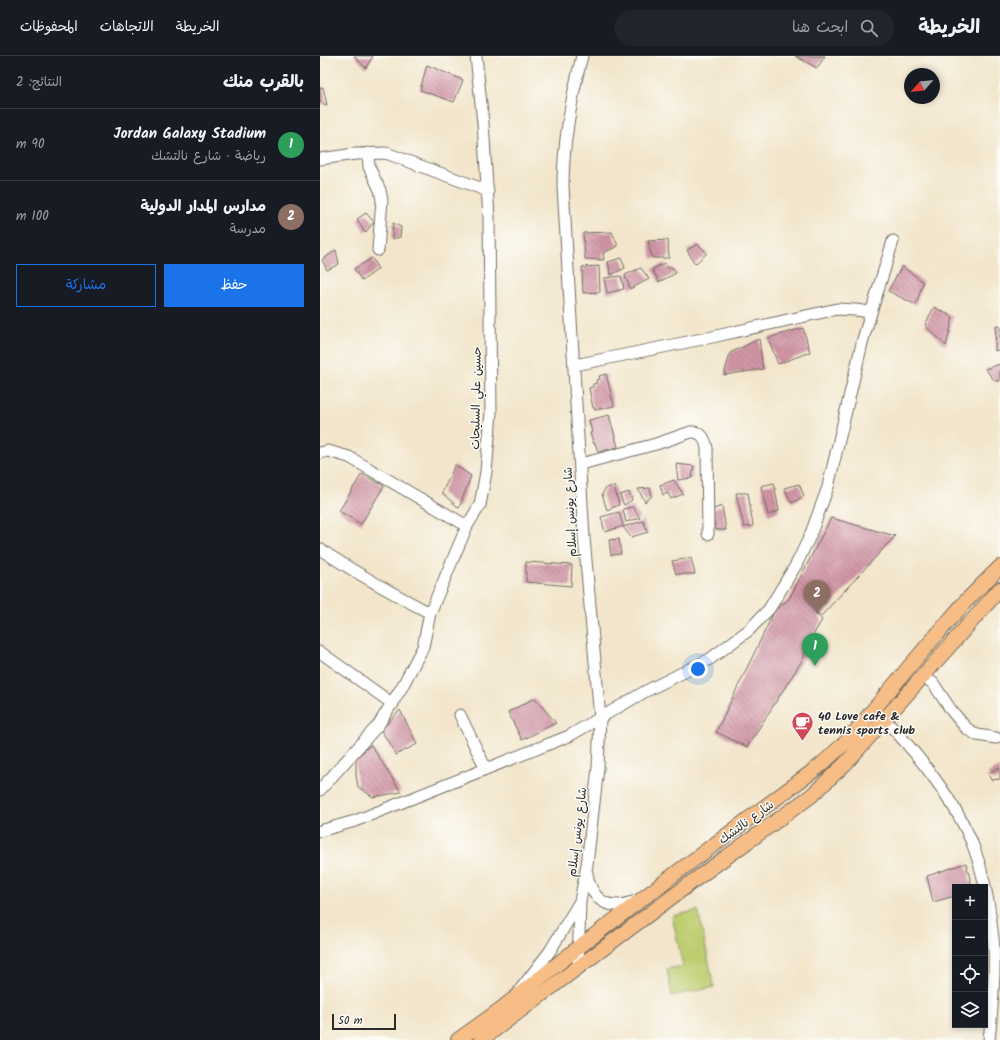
<!DOCTYPE html>
<html lang="ar">
<meta charset="utf-8">
<style>
body{margin:0;font-family:Kalam,"Playpen Sans Arabic",sans-serif;background:#20242c;color:#f1f3f6;direction:rtl}
.controls{position:absolute;right:12px;bottom:12px;display:grid;overflow:hidden;border-radius:0px;box-shadow:0 2px 6px #0003}
.controls button{width:36px;height:36px;display:grid;place-items:center;padding:0;border:0;border-bottom:1px solid #363941;background:#171b24;color:#f1f3f6;font:20px sans-serif}
.compass{position:absolute;left:584px;top:12px;width:36px;height:36px;border-radius:50%;background:#171b24;box-shadow:0 2px 6px #0003;rotate:242deg}
.scale{position:absolute;left:12px;bottom:10px;width:64px;box-sizing:border-box;padding-left:4px;border:2px solid #2b2b2b;border-top:0;font-size:11px;line-height:14px;white-space:nowrap;color:#2b2b2b;-webkit-text-stroke:3px #fdfcf7;paint-order:stroke}
.you{position:absolute;left:378px;top:613px;width:14px;height:14px;margin:-10px;border:3px solid #fff;border-radius:50%;background:#1a73e8;box-shadow:0 0 0 6px #1a73e833}
.badge{display:grid;place-items:center;width:26px;height:26px;border-radius:50%;background:#1a73e8;color:#fff;font-size:13px;font-weight:700}
.pin{position:absolute;translate:-50% -33px;filter:drop-shadow(0 1px 2px #0008)}
.pin::after{content:'';position:absolute;top:21px;width:14px;height:12px;background:inherit;clip-path:polygon(0 0,100% 0,50% 100%)}
.list{margin:0;padding:0;list-style:none}
h2{display:flex;justify-content:space-between;align-items:center;height:52px;margin:0;padding:0 16px;font-size:17px}
h2 small{font-size:13px;font-weight:400;color:#9ea1a6}
.list li{display:grid;grid-template-columns:26px 1fr auto;gap:12px;align-items:center;box-sizing:border-box;height:72px;padding:0 16px;border-top:1px solid #363941}
.list b{display:block;font-size:15px;white-space:nowrap}
.list p{margin:0;font-size:13px;white-space:nowrap;color:#9ea1a6}
.list em{font-size:13px;font-style:normal;color:#9ea1a6}
.actions{display:flex;gap:8px;padding:12px 16px}
.actions a{flex:1;padding:9px 0;border:1px solid #1a73e8;border-radius:0px;text-align:center;font-size:14px;color:#1a73e8}
.actions .main{background:#1a73e8;color:#fff}
.icon{flex:none;width:22px;height:22px;fill:none;stroke:currentColor;stroke-width:2;stroke-linecap:round;stroke-linejoin:round}
.map{position:relative;flex:none;width:680px;height:984px;overflow:hidden;direction:ltr}
header{display:flex;align-items:center;gap:24px;box-sizing:border-box;height:56px;padding:0 20px;background:#171b24;border-bottom:1px solid #363941}
header strong{font-size:19px}
nav{display:flex;gap:22px;margin-inline-start:auto;font-size:14px}
.search{width:280px;height:36px;background:#20242c;display:flex;align-items:center;gap:10px;box-sizing:border-box;padding:0 14px;border-radius:22px;color:#9ea1a6;font-size:15px}
main{display:flex}
aside{flex:1;background:#171b24}
.map>svg:first-child{display:block}
.grass{fill:#bdcd6f;stroke:#747c4d}
.building{fill:url(#building-back-hatch)}
.lines{fill:none;stroke-linecap:round;stroke-linejoin:round}
.minor-casing{stroke:#716c63;stroke-width:13}
.major-casing{stroke:#716c63;stroke-width:16}
.minor{stroke:#fff;stroke-width:11}
.major{stroke:#f6be86;stroke-width:14}
.labels{text-anchor:middle;stroke-width:3;stroke-linejoin:round;paint-order:stroke}
.street-label{font-size:12px;fill:#2b2b2b;stroke:#fdfcf7}
.poi-label{font-size:12px;font-weight:bold;fill:#2b2b2b;stroke:#fdfcf7;text-anchor:start}
</style>
<header>
<strong>الخريطة</strong>
<div class="search"><svg class="icon" aria-label="search" viewBox="0 0 24 24"><circle cx="10" cy="10" r="6"/><path d="M15 15l6 6"/></svg>ابحث هنا</div>
<nav><a>الخريطة</a><a>الاتجاهات</a><a>المحفوظات</a></nav>
</header>
<main>
<div class="map">
<svg width="680" height="984" viewBox="0 0 680 984">
<defs>
<pattern id="building-back-hatch" width="6" height="6" patternUnits="userSpaceOnUse"><rect width="6" height="6" fill="#d195a6"/><path d="M-1 5l2 2M0 0l6 6M5-1l2 2" fill="none" stroke="#aa7a87"/></pattern>
</defs>
<rect width="100%" height="100%" fill="#fdfcf7"/>
<filter id="ink" filterUnits="userSpaceOnUse"><feTurbulence type="fractalNoise" baseFrequency=".025" numOctaves="2"/><feDisplacementMap in="SourceGraphic" scale="8" xChannelSelector="R" yChannelSelector="G"/><feConvolveMatrix kernelMatrix="1 2 1 2 8 2 1 2 1" color-interpolation-filters="sRGB"/></filter>
<filter id="wash" filterUnits="userSpaceOnUse"><feTurbulence type="fractalNoise" baseFrequency=".012" numOctaves="4" result="noise"/><feDisplacementMap in="SourceGraphic" scale="16" xChannelSelector="R" yChannelSelector="G"/><feGaussianBlur stdDeviation="0.9" result="paint"/><feColorMatrix in="noise" values="0 0 0 0 0 0 0 0 0 0 0 0 0 0 0 0 0 1.4 0 .05"/><feComposite in="paint" operator="in"/></filter>
<g filter="url(#wash)">
<rect width="100%" height="100%" fill="#f2e5cb"/>
<path class="grass" d="M378,854L394,931L352,940L347,913L363,910L352,860Z"/>
<g id="blocks">
<path class="building" d="M34,0H53L46,12Z
M475,0H505L497,12Z
M107,9L143,24L134,46L100,34Z
M3,31L7,49L0,47V32Z
M46,157L54,166L45,177L37,163Z
M73,167L81,171L80,181L72,183Z
M292,176L298,190L283,197L284,204L265,203L263,177Z
M348,184L349,202H332L328,185Z
M378,188L387,197L375,208L367,194Z
M16,194L19,208L7,214L2,204Z
M52,202L58,213L42,225L34,213Z
M301,202L305,212L291,219L288,206Z
M345,207L347,212H353L356,217L339,226L332,213Z
M279,210L280,236L263,237L262,211Z
M582,210L603,226L596,249L568,235Z
M321,212L329,223L310,233L305,219Z
M301,220L304,233L287,237L284,222Z
M614,251L633,261L626,290L605,269Z
M676,270H680V293L675,295Z
M483,272L490,296L458,308L448,282Z
M439,283L443,313L404,319L410,297Z
M680,308V325H675L665,313Z
M286,318L294,350L275,354V352H273L269,332L273,331V328L277,327L276,324L280,323L279,320Z
M289,359L298,391L278,396L275,387L274,388L270,377L272,376L269,364Z
M356,408L374,410L372,422L358,424Z
M135,409L151,420L139,452L122,437Z
M42,418L64,430L41,468L19,455Z
M354,424L363,438L351,443L348,437L343,439L340,429Z
M454,427L459,455L448,459L441,430Z
M479,428L484,440L472,447L464,432Z
M294,430L299,449L287,454L282,438L286,432Z
M330,432L332,440L325,446L318,433Z
M309,436L312,444L304,449L300,439Z
M416,437H428L433,470L424,471Z
M402,450L406,474H396L391,454Z
M313,451L320,462L306,466L303,453Z
M299,456L303,470L285,476L281,461Z
M511,462L575,480L501,560L495,556L502,564L488,588L483,603L427,691L396,676L455,554L469,543Z
M323,465L328,476L311,481L303,471Z
M299,483L301,498L291,499L289,484Z
M371,502L375,518H356L352,505Z
M206,506L252,509L251,530L206,526Z
M215,642L236,667L202,684L188,656Z
M80,654L97,688L76,699L61,674Z
M51,689L81,736L53,741L38,731L36,719V702Z
M680,711V723L671,724L668,717Z
M646,807L652,831H635V840L613,846L607,820Z"/>
</g>
</g>
<g filter="url(#ink)">
<use href="#blocks" fill-opacity="0" stroke="#716c63" stroke-width="1"/>
<g class="lines">
<defs>
<path id="minor" d="M48,97L49,111L60,134L62,144L58,194
M0,103L35,98L66,97L168,135
M255,309L392,281L517,253L535,254L551,256
M0,397L8,395L29,401L147,470
M261,408L336,388L371,376C382,375 385,383 387,392L388,478
M0,493C35,517 72,537 110,557
M0,596L73,648
M602,620L613,627L631,654L646,672L657,679L676,682
M140,659L166,713
M565,664C598,698 637,747 654,792C663,816 668,841 671,866C672,876 674,886 674,896C675,926 672,955 669,984
M0,734L59,668L82,631L103,591L110,557L147,470L160,449L166,416L171,357L169,162L163,67L156,0
M0,775L35,765L249,680L326,635L390,603L429,574L449,553L476,509L490,480L508,431L543,283L573,185
M267,817C269,834 279,850 298,849C304,849 311,846 317,845
M258,911L260,845L267,809L272,764L278,712L280,662L264,482L243,130C243,86 251,43 262,0
M200,934L230,895L260,845"/>
<path id="major" d="M138,984L181,953L259,891L356,817L501,709L529,683L589,611L645,546L680,511
M161,984L380,820L491,740L525,708L680,533"/>
</defs>
<use href="#minor" class="minor-casing"/>
<use href="#major" class="major-casing"/>
<use href="#minor" class="minor"/>
<use href="#major" class="major"/>
</g>
</g>
<defs>
<symbol id="cafe-pin" viewBox="-11 -11 22 30"><path d="M0 17L-7.5 6A9.5 9.5 0 1 1 7.5 6Z" fill="#d1495b" stroke="#fdfcf7"/><path d="M-5.5-4.5H6V0H3Q3 3.5 0 3.5H-2.5Q-5.5 3.5-5.5 0ZM3-3.2v2h1.7v-2ZM-6 4.5H4V6H-6Z" fill="#fff"/></symbol>
</defs>
<g fill-rule="evenodd">
<use href="#cafe-pin" x="470" y="654" width="25" height="34"/>
</g>
<g class="labels">
<g class="street-label">
<text transform="translate(156 342) rotate(-89)" y="4">حسين علي السليحات</text>
<text transform="translate(250 456) rotate(-93)" y="4">شارع يونس إسلام</text>
<text transform="translate(426 766) rotate(-36)" y="4">شارع نالتشك</text>
<text transform="translate(257 776) rotate(-83)" y="4">شارع يونس إسلام</text>
</g>
<g class="poi-label">
<text x="498" y="664">40 Love cafe &amp;<tspan x="498" dy="14">tennis sports club</tspan></text>
</g>
</g>
</svg>
<div class="controls">
<button>+</button>
<button>−</button>
<button><svg class="icon" aria-label="locate" viewBox="0 0 24 24"><circle cx="12" cy="12" r="6"/><path d="M12 2v4M12 18v4M2 12h4M18 12h4"/></svg></button>
<button><svg class="icon" aria-label="layers" viewBox="0 0 24 24"><path d="M12 4l9 5-9 5-9-5zM3 14l9 5 9-5"/></svg></button>
</div>
<svg class="compass" viewBox="-18 -18 36 36"><path d="M0-13l5 13h-10z" fill="#e53935"/><path d="M0 13l5-13h-10z" fill="#9ea1a6"/></svg>
<div class="scale">50 m</div>
<div class="you"></div>
<div class="pin badge" style="left:495px;top:610px;background:#2e9e5b">1</div>
<div class="pin badge" style="left:497px;top:557px;background:#8d6e63">2</div>
</div>
<aside>
<h2>بالقرب منك<small>النتائج: 2</small></h2>
<ul class="list">
<li><span class="badge" style="background:#2e9e5b">1</span><div><b>Jordan Galaxy Stadium</b><p>رياضة · شارع نالتشك</p></div><em>90 m</em></li>
<li><span class="badge" style="background:#8d6e63">2</span><div><b>مدارس المدار الدولية</b><p>مدرسة</p></div><em>100 m</em></li>
</ul>
<div class="actions"><a class="main">حفظ</a><a>مشاركة</a></div>
</aside>
</main>
